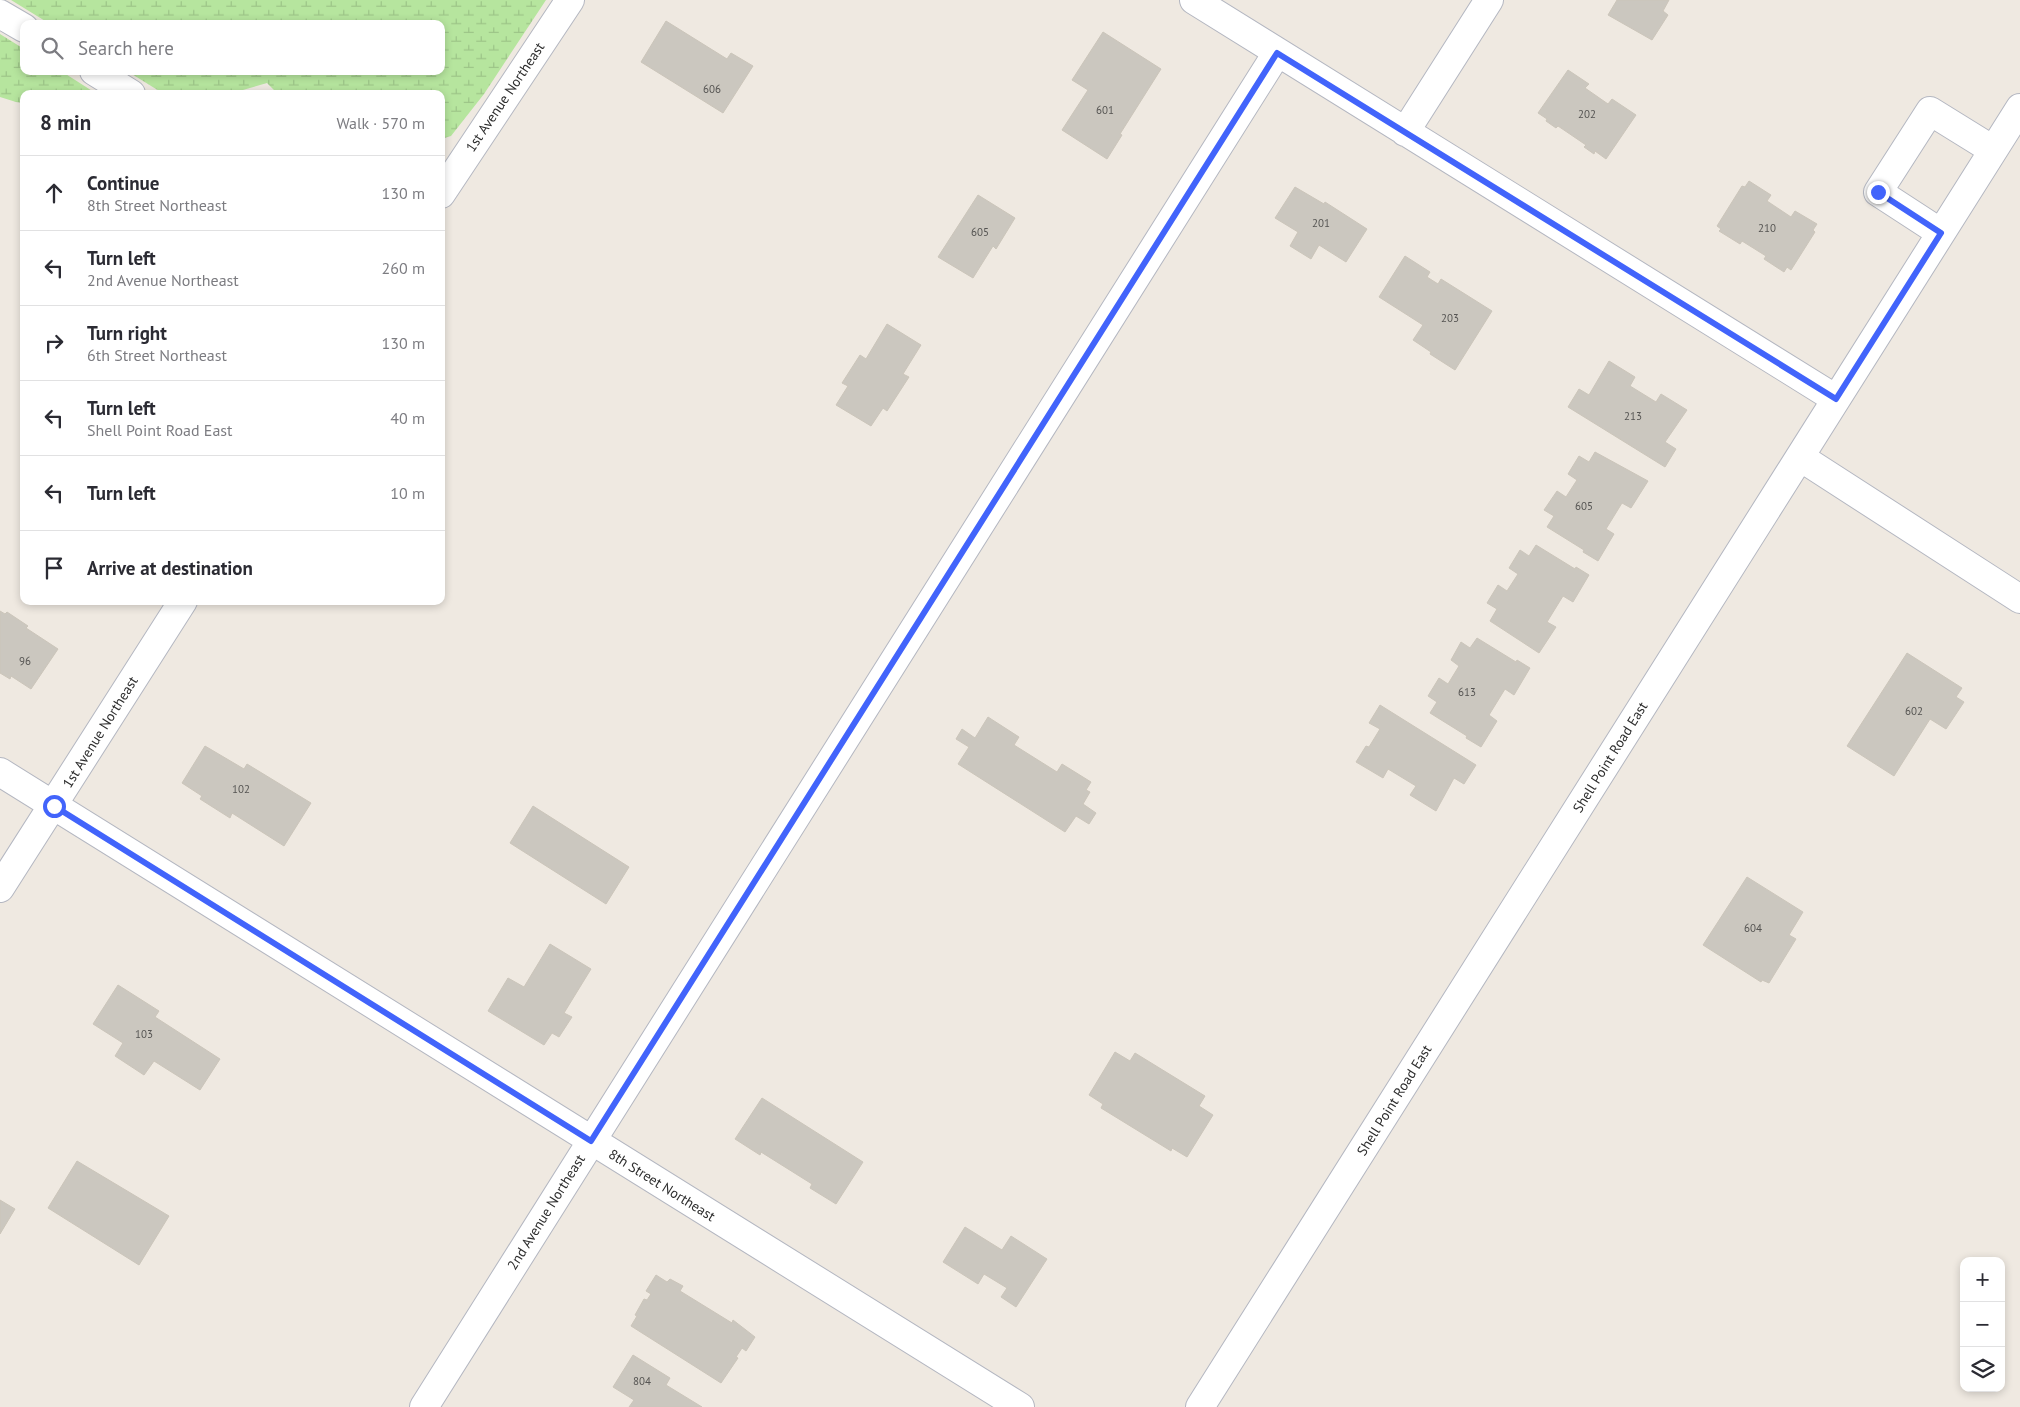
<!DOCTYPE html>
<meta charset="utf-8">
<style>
body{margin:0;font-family:"PT Sans",sans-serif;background:#f7f7f7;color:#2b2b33}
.controls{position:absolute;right:15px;bottom:15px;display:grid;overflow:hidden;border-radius:10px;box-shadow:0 2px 8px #0003}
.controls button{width:45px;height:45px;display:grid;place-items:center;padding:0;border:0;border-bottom:1px solid #e1e1e2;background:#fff;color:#2b2b33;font:25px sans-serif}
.stop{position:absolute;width:15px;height:15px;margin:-11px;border:4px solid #4264fb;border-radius:50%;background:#fff}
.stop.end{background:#4264fb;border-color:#fff;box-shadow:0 1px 5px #0008}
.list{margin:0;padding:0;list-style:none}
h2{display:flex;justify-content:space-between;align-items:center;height:65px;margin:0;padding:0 20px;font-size:21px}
h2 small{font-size:16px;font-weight:400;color:#7c7c81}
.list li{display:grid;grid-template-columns:32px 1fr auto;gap:15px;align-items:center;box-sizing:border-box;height:75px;padding:0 20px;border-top:1px solid #e1e1e2}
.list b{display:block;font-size:19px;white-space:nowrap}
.list p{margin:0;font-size:16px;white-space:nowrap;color:#7c7c81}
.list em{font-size:16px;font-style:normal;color:#7c7c81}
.icon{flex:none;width:28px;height:28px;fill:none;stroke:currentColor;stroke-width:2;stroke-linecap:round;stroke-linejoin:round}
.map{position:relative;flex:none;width:2020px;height:1407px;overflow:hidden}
.search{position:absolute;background:#fff;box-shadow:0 2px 8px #0003;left:20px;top:20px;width:425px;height:55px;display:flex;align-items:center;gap:12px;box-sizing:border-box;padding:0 18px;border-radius:10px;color:#7c7c81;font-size:19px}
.panel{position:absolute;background:#fff;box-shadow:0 2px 8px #0003;left:20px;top:90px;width:425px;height:515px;border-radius:10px}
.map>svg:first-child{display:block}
.wetland{fill:url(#wetland-marsh)}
.building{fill:#cbc7bf;stroke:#cbc5ba}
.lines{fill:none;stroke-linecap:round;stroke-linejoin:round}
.minor-casing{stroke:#b4b7c1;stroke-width:30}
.minor{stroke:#fff;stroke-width:28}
.route{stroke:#4264fb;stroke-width:6}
.labels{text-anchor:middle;stroke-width:4;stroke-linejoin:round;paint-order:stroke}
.number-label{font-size:11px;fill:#555452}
.street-label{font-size:14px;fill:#2e2e2e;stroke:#fff}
</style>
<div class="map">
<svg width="2020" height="1407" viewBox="0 0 2020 1407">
<defs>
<pattern id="wetland-marsh" width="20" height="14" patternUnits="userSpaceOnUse" patternTransform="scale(1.25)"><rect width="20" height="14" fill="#b6e59e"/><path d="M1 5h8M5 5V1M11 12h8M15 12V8" fill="none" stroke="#9dc588"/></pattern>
</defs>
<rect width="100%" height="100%" fill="#efe9e1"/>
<path class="wetland" d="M11,0H546L484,94L451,136L441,139V94H278L267,83L229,94H164L127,71H441V24H50Z
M0,34L24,49V71H61L97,94H24V103L16,102L0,97Z"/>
<path class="building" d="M1617,0H1669L1663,11L1668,15L1652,40L1608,15Z
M666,21L727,59L731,53L753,66L723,113L641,62Z
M1103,32L1161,69L1120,134L1122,135L1107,159L1062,130L1088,90L1072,80Z
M1568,70L1589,84L1585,88L1608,104L1612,99L1636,115L1606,159L1595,151L1594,154L1584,147L1586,145L1558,126L1556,128L1546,121L1547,119L1538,113Z
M1749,181L1771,195L1767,201L1791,217L1795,211L1817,224L1813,230L1815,232L1791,270L1787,267L1784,272L1764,259L1766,256L1742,241L1740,244L1719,231L1721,229L1717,226L1742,186L1745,187Z
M1295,187L1324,204L1325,202L1367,229L1346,262L1319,245L1311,259L1290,246L1298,232L1275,218Z
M978,195L1015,218L996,249L993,246L973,278L938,257Z
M1405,256L1430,272L1427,277L1438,284L1441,279L1492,311L1455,370L1430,354L1431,352L1413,340L1423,325L1379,297Z
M887,324L921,345L903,374L909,377L887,411L883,408L871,426L836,405L848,386L842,383L860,355L866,359Z
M1609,361L1635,377L1630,386L1656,402L1661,394L1687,410L1665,442L1676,449L1665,467L1568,407L1579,389L1589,395Z
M1595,452L1648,481L1631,508L1622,503L1606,529L1614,534L1598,561L1583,552L1584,550L1547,527L1554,516L1544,510L1557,491L1566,497L1577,480L1568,474L1579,456L1589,462Z
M1536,545L1575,569L1576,567L1589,575L1573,602L1563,596L1547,622L1556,627L1539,653L1490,621L1497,609L1487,603L1498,585L1507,591L1518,574L1509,568L1520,550L1529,556Z
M0,611L5,614L7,612L28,626L26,628L58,649L31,689L11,676L10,679L0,673Z
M1477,638L1516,662L1517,660L1530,668L1514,695L1505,689L1489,715L1497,721L1481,747L1466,738L1467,736L1430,713L1437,702L1428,696L1439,678L1448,684L1459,666L1451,660L1461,642L1470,648Z
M1907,653L1962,688L1956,697L1964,702L1946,729L1930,719L1894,776L1847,746Z
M1380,705L1476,765L1464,784L1454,778L1436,811L1410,795L1416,786L1388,769L1383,778L1356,762L1366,746L1369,747L1380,729L1369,723Z
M988,717L1019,737L1014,745L1057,772L1062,764L1091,782L1086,790L1090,792L1083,804L1096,813L1089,824L1076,816L1065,832L958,764L969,747L956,739L962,729L975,738Z
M205,746L244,769L247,764L311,803L284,846L232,813L230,818L200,799L202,796L182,783Z
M533,806L629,867L606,904L510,843Z
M1747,877L1803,912L1789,935L1796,939L1769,983L1762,980L1761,982L1703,945Z
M550,944L591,969L564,1013L572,1017L559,1037L552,1033L544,1045L488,1011L508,978L524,987Z
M118,985L159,1011L155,1017L220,1059L200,1090L154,1061L144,1075L115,1056L123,1043L93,1024Z
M1115,1052L1130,1061L1135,1053L1205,1096L1199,1106L1213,1115L1187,1157L1172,1148L1171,1151L1101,1108L1103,1104L1089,1095Z
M762,1098L863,1162L836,1204L810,1188L812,1184L761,1152L760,1155L735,1139Z
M77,1161L169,1216L139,1265L48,1208Z
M0,1200L15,1209L0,1234Z
M965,1227L1002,1250L1011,1236L1047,1259L1016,1307L1001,1297L1007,1288L984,1274L978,1284L943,1262Z
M656,1275L667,1282L670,1279L683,1286L680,1291L732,1323L733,1320L755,1337L746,1351L742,1348L736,1357L738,1358L721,1383L631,1326L637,1316L635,1315L644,1299L647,1300L651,1294L646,1291Z
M633,1355L670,1378L666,1385L702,1407H629L634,1400L613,1387Z"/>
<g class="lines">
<defs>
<path id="minor" d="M1194,0L1836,399
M0,14L24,28
M94,71L131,94
M1405,132L1489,0
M441,194L570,0
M1941,233L1878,192L1930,111L1993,150
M1800,457L2020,599
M0,772L1020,1407
M0,888L183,601
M424,1407L1277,53
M1200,1407L2020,108"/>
</defs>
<use href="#minor" class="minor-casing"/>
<use href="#minor" class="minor"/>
</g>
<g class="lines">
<path class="route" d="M54,806L591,1141L1277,53L1836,399L1941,233L1878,192"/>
</g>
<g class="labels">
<g class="number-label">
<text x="712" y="93">606</text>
<text x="1105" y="114">601</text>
<text x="1587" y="118">202</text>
<text x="1321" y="227">201</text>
<text x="1767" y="232">210</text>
<text x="980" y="236">605</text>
<text x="1450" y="322">203</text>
<text x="1633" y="420">213</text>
<text x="1584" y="510">605</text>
<text x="25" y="665">96</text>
<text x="1467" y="696">613</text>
<text x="1914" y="715">602</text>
<text x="241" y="793">102</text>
<text x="1753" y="932">604</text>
<text x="144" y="1038">103</text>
<text x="642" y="1385">804</text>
</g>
<g class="street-label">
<text transform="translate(505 97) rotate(-56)" y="5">1st Avenue Northeast</text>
<text transform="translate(100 732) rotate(-58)" y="5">1st Avenue Northeast</text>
<text transform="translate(1610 757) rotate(-58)" y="5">Shell Point Road East</text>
<text transform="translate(1394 1100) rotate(-58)" y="5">Shell Point Road East</text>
<text transform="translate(662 1185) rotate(32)" y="5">8th Street Northeast</text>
<text transform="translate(546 1212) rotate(-58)" y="5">2nd Avenue Northeast</text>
</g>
</g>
</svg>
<div class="controls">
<button>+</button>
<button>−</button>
<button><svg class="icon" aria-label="layers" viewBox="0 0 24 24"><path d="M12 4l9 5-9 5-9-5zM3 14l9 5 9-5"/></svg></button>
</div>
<div class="stop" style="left:54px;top:806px"></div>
<div class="stop end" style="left:1878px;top:192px"></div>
<div class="search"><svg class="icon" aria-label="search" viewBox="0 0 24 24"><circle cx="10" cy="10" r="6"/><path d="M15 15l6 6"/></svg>Search here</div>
<section class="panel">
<h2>8 min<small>Walk · 570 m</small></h2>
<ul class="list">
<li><svg class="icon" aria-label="ahead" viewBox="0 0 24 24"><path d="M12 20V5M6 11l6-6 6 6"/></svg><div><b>Continue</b><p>8th Street Northeast</p></div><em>130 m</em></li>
<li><svg class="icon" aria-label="left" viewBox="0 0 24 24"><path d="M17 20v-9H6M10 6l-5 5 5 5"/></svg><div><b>Turn left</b><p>2nd Avenue Northeast</p></div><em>260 m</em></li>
<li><svg class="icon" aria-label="right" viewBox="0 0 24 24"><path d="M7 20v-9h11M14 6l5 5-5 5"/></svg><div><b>Turn right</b><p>6th Street Northeast</p></div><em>130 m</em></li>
<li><svg class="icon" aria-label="left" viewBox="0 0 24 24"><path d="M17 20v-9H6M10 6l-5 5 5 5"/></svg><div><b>Turn left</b><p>Shell Point Road East</p></div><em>40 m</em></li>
<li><svg class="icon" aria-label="left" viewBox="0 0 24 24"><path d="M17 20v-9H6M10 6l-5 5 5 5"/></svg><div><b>Turn left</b></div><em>10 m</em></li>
<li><svg class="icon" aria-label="arrive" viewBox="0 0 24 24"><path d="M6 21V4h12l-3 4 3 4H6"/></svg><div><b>Arrive at destination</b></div></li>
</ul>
</section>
</div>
